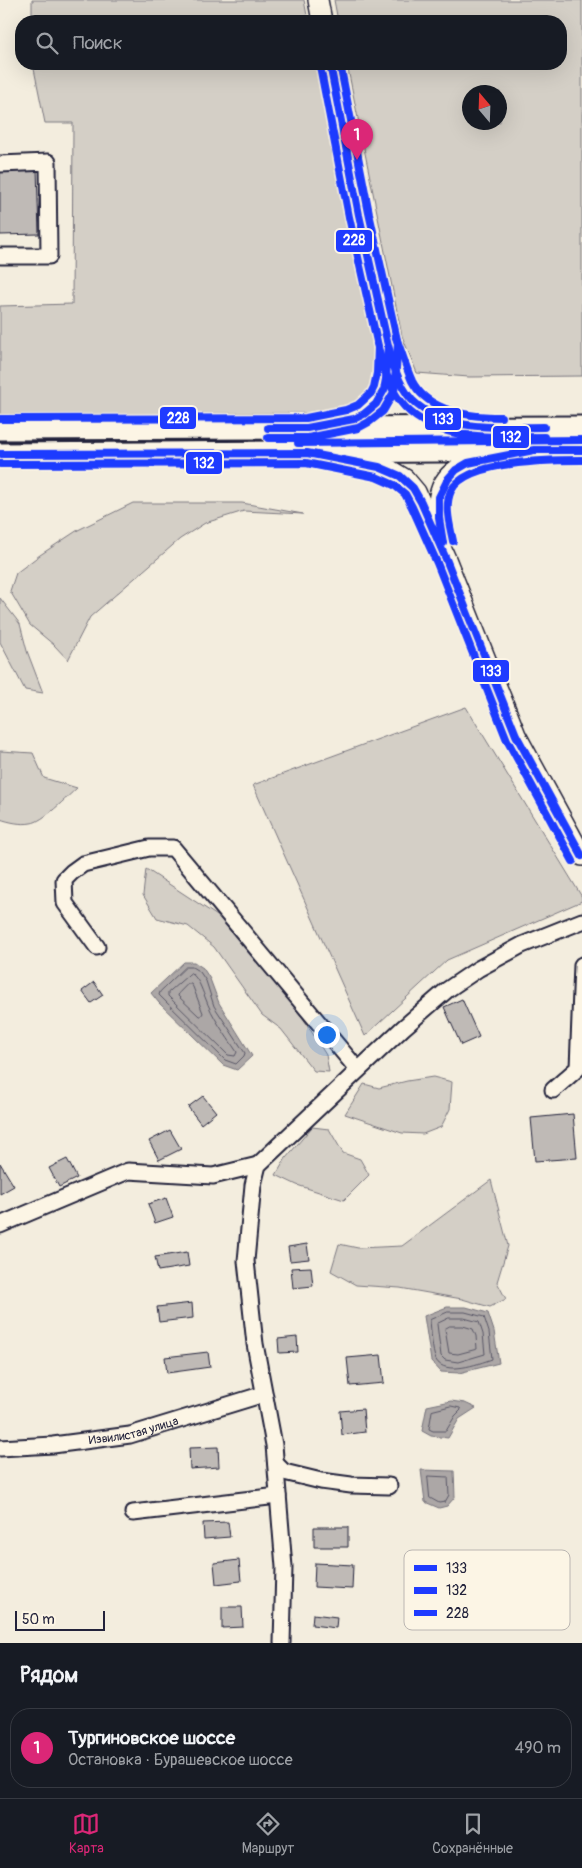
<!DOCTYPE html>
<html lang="ru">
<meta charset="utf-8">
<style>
body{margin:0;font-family:Pangolin,sans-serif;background:#242831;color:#f1f3f6}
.compass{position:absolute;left:462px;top:85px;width:45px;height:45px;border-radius:50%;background:#171b24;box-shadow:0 5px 20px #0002;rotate:341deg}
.scale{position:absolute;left:15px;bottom:12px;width:90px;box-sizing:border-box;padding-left:5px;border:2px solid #22223b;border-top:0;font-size:14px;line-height:18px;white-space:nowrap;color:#22223b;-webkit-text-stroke:4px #fcf5e5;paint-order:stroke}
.you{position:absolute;left:326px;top:1034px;width:18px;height:18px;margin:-12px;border:4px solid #fff;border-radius:50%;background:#1a73e8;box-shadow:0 0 0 8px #1a73e833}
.badge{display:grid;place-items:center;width:32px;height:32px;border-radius:50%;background:#db2777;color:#fff;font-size:16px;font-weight:700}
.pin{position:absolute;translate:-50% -41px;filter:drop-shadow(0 1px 2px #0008)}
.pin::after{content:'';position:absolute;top:26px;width:18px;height:15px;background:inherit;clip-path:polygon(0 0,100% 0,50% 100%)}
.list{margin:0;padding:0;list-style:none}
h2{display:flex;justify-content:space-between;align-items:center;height:65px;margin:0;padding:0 20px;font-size:21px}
h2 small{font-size:16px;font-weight:400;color:#9ea1a6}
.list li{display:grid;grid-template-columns:32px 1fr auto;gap:15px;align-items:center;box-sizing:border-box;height:80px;margin:0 10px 10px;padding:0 10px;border:1px solid #363941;border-radius:20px}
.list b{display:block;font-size:19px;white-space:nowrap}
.list p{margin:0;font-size:16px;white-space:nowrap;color:#9ea1a6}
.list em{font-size:16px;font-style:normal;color:#9ea1a6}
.icon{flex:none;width:28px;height:28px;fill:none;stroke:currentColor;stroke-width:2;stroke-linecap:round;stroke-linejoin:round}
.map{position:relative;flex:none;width:582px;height:1643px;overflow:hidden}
.search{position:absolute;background:#171b24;box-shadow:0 5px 20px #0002;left:15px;right:15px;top:15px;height:55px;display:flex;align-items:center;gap:12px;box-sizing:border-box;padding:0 18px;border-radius:20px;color:#9ea1a6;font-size:19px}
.sheet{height:155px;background:#171b24}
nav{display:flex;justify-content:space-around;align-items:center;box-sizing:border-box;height:70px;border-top:1px solid #363941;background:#171b24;font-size:14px;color:#9ea1a6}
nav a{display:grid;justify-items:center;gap:2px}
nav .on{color:#db2777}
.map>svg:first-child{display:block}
.green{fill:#d4cfc6;stroke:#7b7880;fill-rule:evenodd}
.water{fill:#aca7a6;stroke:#75727b}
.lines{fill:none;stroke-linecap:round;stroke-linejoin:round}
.shore{stroke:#595766;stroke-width:1}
.building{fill:#bfbab6;stroke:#22223b}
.minor-casing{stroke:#22223b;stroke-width:19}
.major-casing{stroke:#22223b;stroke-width:22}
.highway-casing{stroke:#22223b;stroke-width:25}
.minor{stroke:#fcf5e5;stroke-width:15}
.major{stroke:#fcf5e5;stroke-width:19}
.highway{stroke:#fcf5e5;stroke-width:21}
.bus-1-casing{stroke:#fcf5e5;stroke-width:11}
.bus-2-casing{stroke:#fcf5e5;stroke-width:11}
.bus-3-casing{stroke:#fcf5e5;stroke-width:11}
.bus-1{stroke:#1f3bff;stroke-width:8}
.bus-2{stroke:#1f3bff;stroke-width:8}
.bus-3{stroke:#1f3bff;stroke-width:8}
.labels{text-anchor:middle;stroke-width:4.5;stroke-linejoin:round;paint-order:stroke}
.street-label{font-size:12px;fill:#22223b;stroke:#fcf5e5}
.key{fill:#fcf5e5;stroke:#bbb6b2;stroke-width:1}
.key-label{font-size:14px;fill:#22223b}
.line-badge{stroke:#fcf5e5;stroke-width:2}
.badge-label{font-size:14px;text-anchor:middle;font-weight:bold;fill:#fff}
</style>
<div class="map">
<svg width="582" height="1643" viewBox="0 0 582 1643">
<rect width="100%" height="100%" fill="#f3edde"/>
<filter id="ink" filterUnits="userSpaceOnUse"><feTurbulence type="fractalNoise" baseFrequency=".02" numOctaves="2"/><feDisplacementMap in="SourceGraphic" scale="10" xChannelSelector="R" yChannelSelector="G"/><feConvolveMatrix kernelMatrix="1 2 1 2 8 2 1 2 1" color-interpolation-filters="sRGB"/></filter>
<g filter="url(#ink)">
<path class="green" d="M32,0H304L308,21H32Z
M334,0H582V376L469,377L417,373L402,336L347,64H561V21H338ZM470,92H500V122H470Z
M33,64H317L374,333L379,370L372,397L349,411L320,413L0,414V306L72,304L73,123H45Z
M133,503H242L303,514L244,511L205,523L180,539L90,617L68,660L54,645L30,625L10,591L16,573L40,555L78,530Z
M0,598L20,624L27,651L43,693L25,690L0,642Z
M466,707L582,897V901L447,960L365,1036L253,785Z
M0,751L33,753L44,778L77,788C67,797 43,822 31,823C21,825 9,822 0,819Z
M146,869L225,921L303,1018L326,1055L329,1072L314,1071L281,1029L262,1015L214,947L188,926L157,918L143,895Z
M433,1077L452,1082L450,1109L441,1127L423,1134L402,1133L345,1114L364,1084L379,1088L407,1081Z
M312,1127L329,1129L343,1153L360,1159L369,1175L344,1200L297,1185L276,1175L286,1158Z
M491,1180L508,1246L497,1282L506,1299L490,1307L462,1299L400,1288L356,1285L331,1271L339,1244L358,1248L402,1246Z"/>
<path class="water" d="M184,962H194L203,968L210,979L219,1003L252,1056L237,1070L223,1065L159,1003L151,993Z
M447,1307H466L488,1313L494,1331L499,1363L459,1373L441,1372L431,1361L424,1316Z
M451,1401L465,1403L476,1408L459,1419L448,1438L431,1436L422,1431L427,1406Z
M421,1470L454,1471L455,1497L447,1506L439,1508L425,1502Z"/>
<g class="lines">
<path class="shore" d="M186,967H192L200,972L206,981L214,1006L245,1053L244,1056L236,1064L225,1060L159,995L160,992Z
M191,973C199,979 201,988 205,997C212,1017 225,1034 237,1052L235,1056L228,1055L168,996V993Z
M188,984H191L193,987L203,1013L201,1016H199L178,996L179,993Z
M448,1312H465L484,1317L489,1332L492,1359C478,1364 445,1376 436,1360C432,1352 431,1329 430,1320Z
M449,1318H464L479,1322L483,1334L485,1354L458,1362L445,1360L441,1356L437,1324Z
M450,1326H463L473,1329L476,1336L477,1349L458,1354L449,1353L445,1329Z
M451,1406L460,1408L461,1410L455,1416L446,1431H433L429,1429L432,1411Z
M428,1476L448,1477L449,1495L445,1502L439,1503L430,1498Z"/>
</g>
<path class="building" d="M37,169L39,234L0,235V170Z
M94,982L103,995L91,1003L82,991Z
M462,999L479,1037L461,1045L444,1007Z
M203,1096L216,1112L201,1124L188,1107Z
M573,1114L577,1158L535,1161L531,1118Z
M170,1130L181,1149L159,1160L149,1141Z
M67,1159L77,1178L59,1187L49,1168Z
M0,1163L14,1186L0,1194Z
M166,1198L173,1217L155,1223L148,1204Z
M307,1244L309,1259L290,1261L288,1247Z
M187,1252L189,1266L158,1271L155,1257Z
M311,1267L313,1286L293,1288L291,1268Z
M192,1303L193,1318L159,1322L157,1307Z
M297,1337L298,1352L279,1353L278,1339Z
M208,1352L210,1367L167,1373L165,1357Z
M381,1355L384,1383L350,1386L347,1358Z
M363,1409L365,1432L342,1435L340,1411Z
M218,1447L219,1467L190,1469L189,1448Z
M228,1522L230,1537L204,1539L203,1523Z
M314,1527H348V1547H314Z
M239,1560L241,1581L216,1584L214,1563Z
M315,1563L353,1565L352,1589L314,1587Z
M222,1607H242L243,1627L222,1628Z
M313,1614L337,1617L336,1628L312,1625Z"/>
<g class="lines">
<defs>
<g id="minor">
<path d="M0,164L48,162L49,256H0"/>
<path d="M97,947L65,903L64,880L72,872L83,864L149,848H173L358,1070"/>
<path d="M553,1090L578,1068L582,965"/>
<path d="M0,1225L128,1171L213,1176L258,1165"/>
<path id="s1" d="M0,1448L53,1445L130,1435L264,1394"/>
<path d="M276,1464L284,1472L321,1481L351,1485L389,1486"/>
<path d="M133,1513L278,1496"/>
<path d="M282,1643L284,1567L274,1445L255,1344L246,1261L253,1185L258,1165L403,1028L447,990L478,969L522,945L582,921"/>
</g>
<path id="major" d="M318,0L322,21
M330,64C344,140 359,215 376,290C383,321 391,370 408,395C421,413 440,418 460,422
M334,423C380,414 386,398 388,354
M333,458L390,470L405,479L416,492L446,559L516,735L582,856
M440,531C435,503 436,477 467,464C477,459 490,459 502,457"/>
<path id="highway" d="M0,429L582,427
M0,454L582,450"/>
</defs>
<use href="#minor" class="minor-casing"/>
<use href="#major" class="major-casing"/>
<use href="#highway" class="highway-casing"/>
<use href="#minor" class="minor"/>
<use href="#major" class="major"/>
<use href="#highway" class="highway"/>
<defs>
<path id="bus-1" d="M387,341C392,361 398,385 412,400C445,433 502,427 544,427
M268,428H307L354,419L364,414L376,404L384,390L386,379L388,345L359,215L330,64
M0,454L307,453L379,467L400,476L413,488L421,502L446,559L516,735L582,856
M443,543L439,518V497L448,479L456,470L468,463L534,450H582"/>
<path id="bus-2" d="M377,344C383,365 389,390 405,407C439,443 499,437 544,437
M268,438H308L358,428L369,422L383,411L394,392L398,344L369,213L340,64
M0,464L306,463L376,477L394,485L405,494L412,507L437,563L507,740L573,861
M453,541C450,526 444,506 451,491C466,460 551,460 582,460"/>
<path id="bus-3" d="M396,338C402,352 406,368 412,381C428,412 470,417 501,417
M0,419L306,418L346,410L358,405L371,393L374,387L377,373L378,346L349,217L320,66
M298,443L582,440"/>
</defs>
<use href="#bus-1" class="bus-1-casing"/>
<use href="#bus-2" class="bus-2-casing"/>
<use href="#bus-3" class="bus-3-casing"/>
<use href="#bus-1" class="bus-1"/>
<use href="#bus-2" class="bus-2"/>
<use href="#bus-3" class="bus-3"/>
</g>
</g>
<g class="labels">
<g class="street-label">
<text dy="4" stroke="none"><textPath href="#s1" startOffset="135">Извилистая улица</textPath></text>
</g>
</g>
<rect x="404" y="1550" width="166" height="80" rx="8" class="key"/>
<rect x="414" y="1565" width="23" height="6" fill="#1f3bff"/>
<rect x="414" y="1587" width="23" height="7" fill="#1f3bff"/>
<rect x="414" y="1610" width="23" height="6" fill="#1f3bff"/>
<g class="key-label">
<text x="446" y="1573">133</text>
<text x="446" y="1595">132</text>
<text x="446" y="1618">228</text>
</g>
<g class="line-badge">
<rect x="335" y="229" width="38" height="24" rx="5" fill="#1f3bff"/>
<rect x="159" y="406" width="38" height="24" rx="5" fill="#1f3bff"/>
<rect x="424" y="407" width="38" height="24" rx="5" fill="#1f3bff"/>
<rect x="492" y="425" width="38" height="24" rx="5" fill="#1f3bff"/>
<rect x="185" y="451" width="38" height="24" rx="5" fill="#1f3bff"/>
<rect x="472" y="659" width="38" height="24" rx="5" fill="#1f3bff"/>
</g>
<g class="badge-label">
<text x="354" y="245">228</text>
<text x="178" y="423">228</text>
<text x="443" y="424">133</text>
<text x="511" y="442">132</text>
<text x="204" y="468">132</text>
<text x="491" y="676">133</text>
</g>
</svg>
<svg class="compass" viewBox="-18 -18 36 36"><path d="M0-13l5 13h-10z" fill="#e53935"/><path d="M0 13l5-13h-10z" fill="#9ea1a6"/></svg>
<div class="scale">50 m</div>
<div class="you"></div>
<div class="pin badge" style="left:357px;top:160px">1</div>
<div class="search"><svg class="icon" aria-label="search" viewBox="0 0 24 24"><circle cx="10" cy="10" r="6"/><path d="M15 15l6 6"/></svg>Поиск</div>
</div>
<section class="sheet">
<h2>Рядом<small></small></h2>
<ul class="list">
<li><span class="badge">1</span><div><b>Тургиновское шоссе</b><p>Остановка · Бурашевское шоссе</p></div><em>490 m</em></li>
</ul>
</section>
<nav>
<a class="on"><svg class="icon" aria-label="map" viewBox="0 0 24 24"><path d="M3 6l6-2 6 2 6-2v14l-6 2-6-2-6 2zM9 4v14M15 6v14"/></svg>Карта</a>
<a><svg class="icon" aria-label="directions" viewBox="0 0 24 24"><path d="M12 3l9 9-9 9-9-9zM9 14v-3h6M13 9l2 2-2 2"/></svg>Маршрут</a>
<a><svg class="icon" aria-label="saved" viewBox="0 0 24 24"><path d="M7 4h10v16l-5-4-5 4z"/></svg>Сохранённые</a>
</nav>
